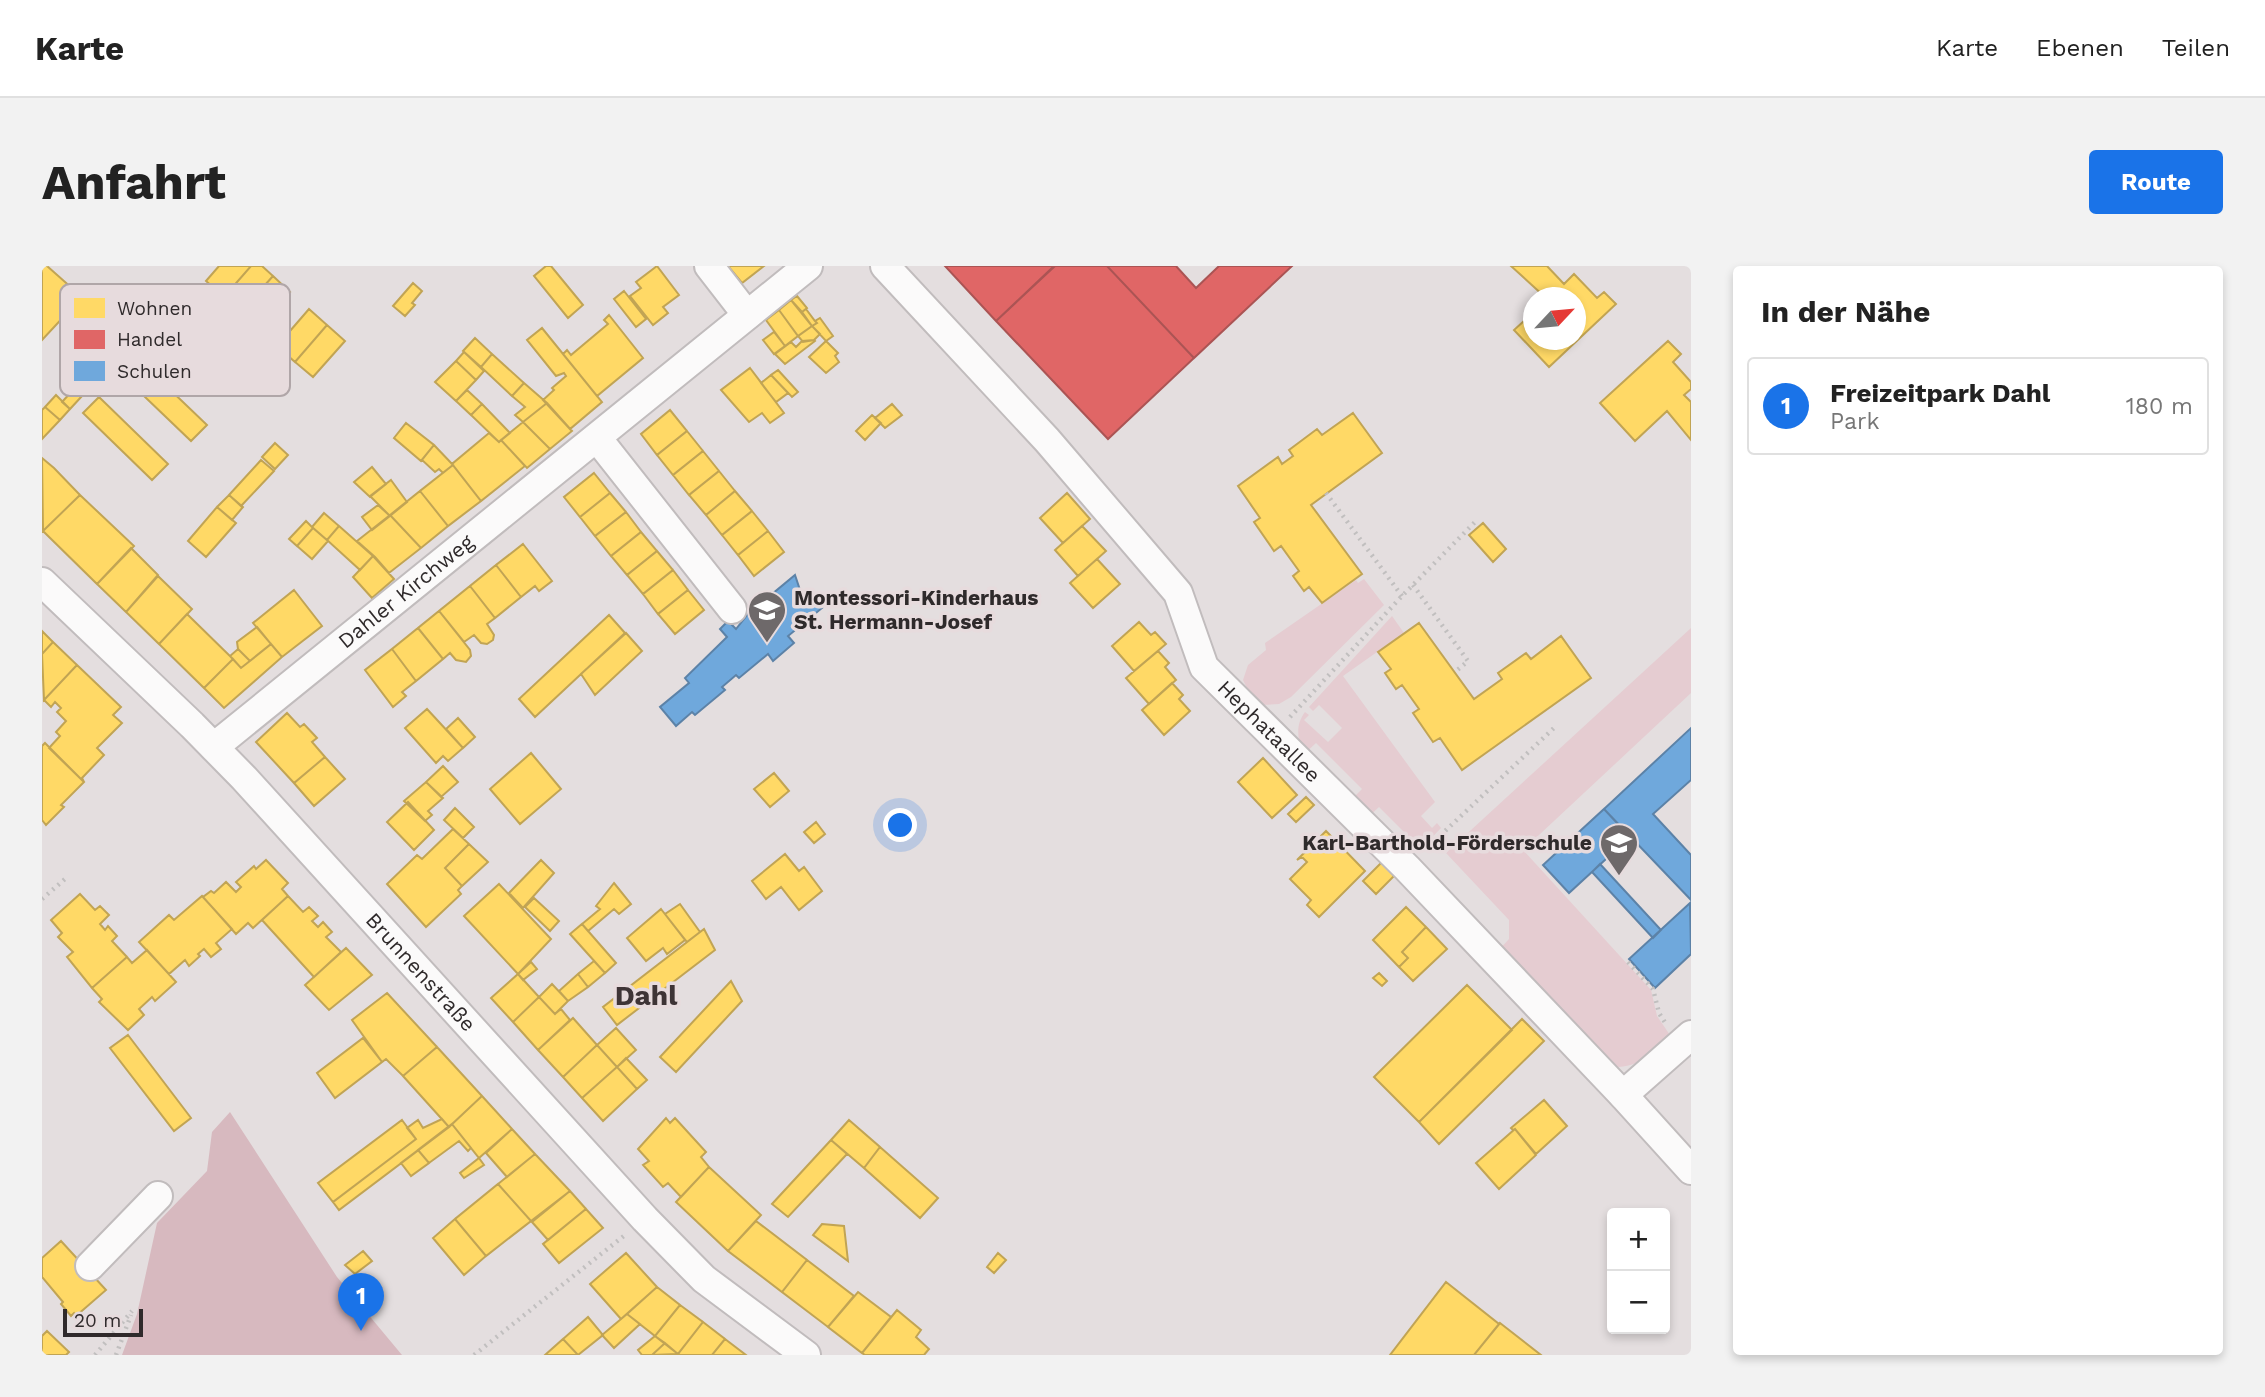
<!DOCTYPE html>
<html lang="de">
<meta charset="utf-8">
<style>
body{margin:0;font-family:"Work Sans",sans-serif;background:#f2f2f2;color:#222}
.controls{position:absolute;right:21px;bottom:21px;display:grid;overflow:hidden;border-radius:7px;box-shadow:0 4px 10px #0003}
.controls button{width:63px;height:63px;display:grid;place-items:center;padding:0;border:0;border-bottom:2px solid #e0e0e0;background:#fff;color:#222;font:35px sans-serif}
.compass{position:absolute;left:1481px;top:21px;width:63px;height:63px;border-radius:50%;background:#fff;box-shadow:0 4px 10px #0003;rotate:64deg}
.scale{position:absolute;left:21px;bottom:18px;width:80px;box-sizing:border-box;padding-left:7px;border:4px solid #2f2a2b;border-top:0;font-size:19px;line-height:24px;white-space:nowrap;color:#2f2a2b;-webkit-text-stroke:5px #e7dbdd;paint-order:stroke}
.you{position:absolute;left:859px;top:560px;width:24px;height:24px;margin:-18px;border:5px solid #fff;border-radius:50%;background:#1a73e8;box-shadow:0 0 0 10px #1a73e833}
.badge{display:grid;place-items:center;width:46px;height:46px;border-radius:50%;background:#1a73e8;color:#fff;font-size:23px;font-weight:700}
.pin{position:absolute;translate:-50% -58px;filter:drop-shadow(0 2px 4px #0008)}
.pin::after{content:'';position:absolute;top:37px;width:24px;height:21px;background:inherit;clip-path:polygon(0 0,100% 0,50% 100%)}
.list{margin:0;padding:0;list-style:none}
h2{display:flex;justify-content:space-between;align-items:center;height:91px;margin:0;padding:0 28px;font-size:30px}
h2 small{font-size:23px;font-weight:400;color:#767676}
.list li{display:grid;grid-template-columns:46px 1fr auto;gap:21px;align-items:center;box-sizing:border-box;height:98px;margin:0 14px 14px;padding:0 14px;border:2px solid #e0e0e0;border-radius:7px}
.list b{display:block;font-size:26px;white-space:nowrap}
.list p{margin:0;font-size:23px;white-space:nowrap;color:#767676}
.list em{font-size:23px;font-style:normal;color:#767676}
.map{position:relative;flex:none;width:1649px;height:1089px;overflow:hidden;border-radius:7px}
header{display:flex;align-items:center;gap:42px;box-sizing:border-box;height:98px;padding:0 35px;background:#fff;border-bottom:2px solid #e0e0e0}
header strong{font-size:33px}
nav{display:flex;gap:38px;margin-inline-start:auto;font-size:24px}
.intro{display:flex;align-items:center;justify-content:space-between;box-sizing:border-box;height:168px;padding:0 42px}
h1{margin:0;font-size:49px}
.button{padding:18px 32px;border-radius:7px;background:#1a73e8;color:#fff;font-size:24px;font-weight:700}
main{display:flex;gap:42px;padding:0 42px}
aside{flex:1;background:#fff;border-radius:7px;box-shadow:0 4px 10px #0003}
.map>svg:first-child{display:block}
.green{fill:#e5ccd1}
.forest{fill:#d7b9bf}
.homes{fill:#ffd966;stroke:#c1a454;stroke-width:2}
.shops{fill:#e06666;stroke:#ab5454;stroke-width:2}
.schools{fill:#6fa8dc;stroke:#5c82a7;stroke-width:2}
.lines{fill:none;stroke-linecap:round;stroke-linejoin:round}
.minor-casing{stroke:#c1bcbd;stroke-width:32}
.path{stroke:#c1bfbf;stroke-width:4.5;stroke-dasharray:2 5;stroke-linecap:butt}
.minor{stroke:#fbfafa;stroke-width:28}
.labels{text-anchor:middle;stroke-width:7;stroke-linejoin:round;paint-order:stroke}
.street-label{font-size:21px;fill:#2f2a2b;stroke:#e7dbdd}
.poi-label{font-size:21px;font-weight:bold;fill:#2f2a2b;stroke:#e7dbdd;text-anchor:start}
.district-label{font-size:28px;font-weight:bold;fill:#3e3436;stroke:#e7dbdd}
.key{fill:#e7dbdd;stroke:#b0a6a8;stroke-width:2}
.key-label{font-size:19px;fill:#2f2a2b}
</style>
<header>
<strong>Karte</strong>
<nav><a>Karte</a><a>Ebenen</a><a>Teilen</a></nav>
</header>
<div class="intro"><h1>Anfahrt</h1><a class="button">Route</a></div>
<main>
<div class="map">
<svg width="1649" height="1089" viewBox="0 0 1649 1089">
<rect width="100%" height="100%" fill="#e4dedf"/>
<path class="green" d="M1322,313L1342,339L1249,431L1237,438L1220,439L1207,426L1201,414L1206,399L1224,384L1223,377L1314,314L1316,317Z
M1350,350L1362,367L1301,410L1393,536L1379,550L1390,562L1395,557L1399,562L1379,583L1337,541L1323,554L1306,537L1320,523L1274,477L1260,490C1257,473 1252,461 1263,446L1267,449L1262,454L1286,476L1300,462L1277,439L1271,445L1267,441Z
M1649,362V427L1481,584L1609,724L1615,750L1630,772C1608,789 1597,803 1566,801L1455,686L1467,673V654L1404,587Z"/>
<path class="forest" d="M188,846L295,1011L360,1089H80L95,1048L115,957L165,905L170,866Z"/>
<path class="homes" d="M2,0H5L40,31L0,74V2Z
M177,0H209L182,31L164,15Z
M209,0H220L231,10L199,46L182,31Z
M504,0H509L541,39L526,52L492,10Z
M615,0L637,29L621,41L626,47L611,59L588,30L599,22L594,16Z
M686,0H722L700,17Z
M1469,0H1505L1522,18L1532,8L1555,32L1562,26L1574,38L1507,101L1472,64L1492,46V74H1534V32H1504Z
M231,10L248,26L217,62L199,46Z
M371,17L380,25L370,37L373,39L363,50L351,40Z
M582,25L604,53L594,61L572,33Z
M755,30L765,42L760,46L749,34Z
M749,34L770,60L756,70L737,44Z
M267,43L285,59L253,96L235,80Z
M764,43L773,55L775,57L770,60L760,46Z
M737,44L756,70L743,80L724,54Z
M567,49L601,92L555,130L521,88L525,84L529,89L566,58L562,54Z
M778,52L791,70L784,75L770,60L775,57L773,55Z
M285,59L303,75L271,111L253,96Z
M770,60L778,68L772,74L761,76L756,70Z
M500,62L560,136L528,163L501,134L512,124L510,122L524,110L522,107L514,110L485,74Z
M732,66L743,80L732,88L721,74Z
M433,72L450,88L439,101L421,85Z
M772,74L773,75L743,98L733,88L749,76L754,81L760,75Z
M784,75L796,87L793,90L797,96L784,107L767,91Z
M1626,75L1639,88L1631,96L1649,116V123L1642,129L1649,136V174L1625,145L1593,175L1558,137Z
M422,86L442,105L434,114L414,95Z
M450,88L482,117L470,130L439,101Z
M95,92L165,159L149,175L79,108Z
M414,95L434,114L414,135L393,116Z
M708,102L742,147L728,157L720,147L707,156L679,124Z
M736,104L756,126L750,131L729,109Z
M729,109L746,127L734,136L719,117Z
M482,117L505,137L481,156L473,149L483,141L470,130Z
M32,123L40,130L28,143L20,136Z
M425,124L440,138L429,149L414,135Z
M14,129L28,143L18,154L3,141Z
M57,131L126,198L110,214L41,147Z
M505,137L530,165L508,183L481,156Z
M440,138L468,167L457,176L429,149Z
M850,138L860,149L843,162L833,152Z
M3,141L18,154L0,173V144Z
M628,144L645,165L615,189L599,168Z
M1311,147L1340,187L1269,239L1320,308L1280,337L1267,321L1262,325L1251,310L1257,305L1239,280L1232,285L1212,256L1218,252L1196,220L1236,191L1240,198L1251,190L1247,184L1275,163L1280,169Z
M830,149L839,157L823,174L814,165Z
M481,156L508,183L485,202L459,174Z
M364,157L392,179L379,195L352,172Z
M645,165L661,185L631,209L615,189Z
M447,167L457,176L459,174L483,200L439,235L410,198Z
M233,177L246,189L233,203L220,191Z
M392,179L411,199L401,207L397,203L393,206L380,194Z
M661,185L677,205L647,229L631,209Z
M0,192L12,202L38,229L1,265Z
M219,194L232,205L199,240L187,229Z
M411,199L439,235L406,260L378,225Z
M330,201L344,218L328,231L312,216Z
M677,205L693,225L664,249L647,229Z
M552,207L568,227L538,251L522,231Z
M349,214L365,236L348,250L328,230Z
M378,225L406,260L379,282L348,249Z
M693,225L710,245L680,269L664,249Z
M568,227L584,246L553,270L538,251Z
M1025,227L1048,253L1021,277L998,252Z
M38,229L92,280L55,318L1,265Z
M187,229L201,241L190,254L175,241Z
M336,239L348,250L330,264L320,251Z
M175,241L194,257L164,291L146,275Z
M710,245L726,265L696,289L680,269Z
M584,246L599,266L569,290L553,270Z
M282,247L297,260L285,274L270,261Z
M348,249L379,282L347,307L333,291L315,275Z
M264,255L271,262L255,280L247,273Z
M1441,257L1464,283L1451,296L1427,269Z
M297,260L331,290L318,304L285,274Z
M1040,260L1064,285L1036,310L1013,284Z
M271,262L286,275L270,293L255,280Z
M726,265L742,286L712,310L696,289Z
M599,266L615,285L585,309L569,290Z
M481,278L510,315L497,325L493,320L479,331L454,299Z
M89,282L116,309L84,346L55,318Z
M615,285L631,304L601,328L585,309Z
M331,290L352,313L330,332L311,311Z
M1055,293L1078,318L1051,342L1028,317Z
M454,299L479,331L453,352L428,320Z
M631,304L646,324L616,348L601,328Z
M116,310L150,343L117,378L84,346Z
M428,320L453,352L445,358L452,369L451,374L445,378L439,377L432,369L422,376L397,345Z
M252,324L280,360L240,391L211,357Z
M646,324L662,344L633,368L616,348Z
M397,345L428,384L429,390L424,396L414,394L408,387L401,393L376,362Z
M145,348L191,393L162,422L117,378Z
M567,349L583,367L493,451L477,433Z
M1097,356L1109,369L1113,366L1124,378L1092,405L1070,380Z
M1377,357L1432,433L1460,413L1456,407L1484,387L1489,393L1519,370L1549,412L1420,504L1398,472L1391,476L1371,447L1377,443L1360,419L1354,423L1343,407L1349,403L1336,386Z
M215,361L229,378L208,395L196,383L195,376Z
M376,362L401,393L374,415L350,383Z
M0,365L11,376L0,388Z
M584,367L600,385L553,429L539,408Z
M11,376L35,399L2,434L0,388Z
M229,378L240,391L182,442L162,422L191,393L199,402Z
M196,383L208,395L199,402L188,390Z
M350,383L374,415L360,426L364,430L351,441L323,404Z
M1116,385L1127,397L1123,401L1134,414L1107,438L1084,412Z
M35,399L79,441L71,449L80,457L55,482L62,489L40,512L42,516L7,482L18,470L14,466L24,455L15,446L19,442L13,436L9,441L2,434Z
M1130,417L1141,429L1137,433L1148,445L1122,469L1100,444Z
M385,443L421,482L406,495L401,490L394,497L363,462Z
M245,447L258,461L262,458L275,472L270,476L283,491L252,517L214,476Z
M416,452L433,471L421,482L404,463Z
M3,477L42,516L19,539L22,541L4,559L0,554V480Z
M489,487L519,523L478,558L448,523Z
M283,491L303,513L272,540L252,517Z
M1221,492L1255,529L1230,552L1196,516Z
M401,500L416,516L399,531L384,516Z
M732,507L747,525L728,541L712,523Z
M384,516L401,532L386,545L390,549L383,555L362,535Z
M1264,531L1272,539L1254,556L1246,548Z
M366,536L392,564L372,584L345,556Z
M413,542L432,561L421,572L402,554Z
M774,556L783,568L772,577L762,566Z
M411,563L427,578L403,602L420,620L416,624L419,628L384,661L345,618L375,589L380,593Z
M1284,565L1323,605L1277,651L1265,639L1269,634L1248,613L1265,596L1260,591L1255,594Z
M427,578L446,596L420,620L403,602Z
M743,588L757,605L762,601L780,625L757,644L739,621L724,633L710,615Z
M224,594L246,617L240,623L246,630L211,662L206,657L194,668L161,631L169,625L172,627L184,616L194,626L199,621L194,616L212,600L214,603Z
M499,594L512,607L481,642L467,627Z
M1340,596L1352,610L1334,628L1321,615Z
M572,617L589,638L577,648L572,643L546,665L540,658L558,643L554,640Z
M457,618L509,673L476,708L422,650Z
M38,628L53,644L58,640L67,649L58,658L63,664L66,660L75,670L70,675L85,691L50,722L25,691L31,686L16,671L20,667L9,654Z
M160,630L190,663L174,677L179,683L169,691L162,683L156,688L158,690L147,700L143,694L127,708L97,676L127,649L132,654Z
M246,630L261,646L267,641L276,650L270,655L276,661L281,656L290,666L284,671L299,686L272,711L220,654Z
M492,632L517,655L508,665L483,641Z
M638,638L658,666L645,676L623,648Z
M1364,641L1384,661L1360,686L1366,692L1357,701L1331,674Z
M619,643L643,674L625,688L621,682L604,695L585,672Z
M540,658L574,697L563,707L528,668Z
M1384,661L1405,683L1371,715L1357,701L1366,692L1360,686Z
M662,663L673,684L575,759L561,741Z
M304,682L330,709L287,744L263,719Z
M105,684L134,716L113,735L110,731L97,743L102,749L86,764L57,736L60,733L50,722L85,691L90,697Z
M552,695L563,707L546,721L536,708Z
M489,696L495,703L481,714L476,708Z
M1337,707L1345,715L1340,720L1331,712Z
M476,708L497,731L471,756L449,732Z
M536,708L546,721L526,735L517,725Z
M689,715L700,735L634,806L618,791Z
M510,718L526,735L513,748L497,731Z
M1425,719L1470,764L1377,856L1332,811Z
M345,727L395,781L361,810L344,793L340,796L310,754Z
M497,731L513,748L519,743L528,754L496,784L471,756Z
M531,752L555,779L521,811L496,784Z
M1480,753L1502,775L1397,878L1377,856Z
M574,762L594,784L575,801L555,779Z
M86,769L149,852L132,865L68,782Z
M321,772L340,796L293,832L275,807Z
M555,779L575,801L540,832L521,811Z
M395,781L440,830L407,861L361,810Z
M584,792L605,814L595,823L575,801Z
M575,801L595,823L561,855L540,832Z
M440,830L470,863L437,892L410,858Z
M1502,834L1525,860L1494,888L1473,863L1471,864L1469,862Z
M624,852L628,857L633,852L664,886L659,891L667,901L639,931L626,917L621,921L601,899L607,895L596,883Z
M400,853L407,861L297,944L291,936L374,873L365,862L376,854L381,862Z
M360,854L374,873L291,936L276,917Z
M807,854L838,881L822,902L789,874Z
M410,858L429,882L426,885L417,875L387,897L376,884Z
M470,863L493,888L465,911L444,887Z
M1473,863L1494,889L1457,923L1434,897Z
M789,874L805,888L746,951L730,938Z
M838,881L896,932L878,952L822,902Z
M376,884L387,897L369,910L359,897Z
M493,888L528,925L489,955L456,918Z
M437,892L442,899L422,912L418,907Z
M667,901L719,949L686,985L634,936Z
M456,918L489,955L444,990L413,953Z
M528,925L544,943L506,974L490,956Z
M544,943L561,962L517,997L501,978Z
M413,953L444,990L422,1009L391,972Z
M714,955L765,994L740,1026L686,985Z
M780,958L802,960L806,995L771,969Z
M19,975L64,1024L34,1050L32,1047L29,1050L19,1038L21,1036L0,1011V992Z
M321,985L330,995L313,1008L303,999Z
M584,987L615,1021L579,1053L548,1018Z
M956,987L964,994L952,1007L945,1001Z
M765,994L812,1030L786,1061L740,1026Z
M1404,1016L1457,1058L1432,1089H1348Z
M615,1021L638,1039L613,1070L585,1048Z
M816,1026L849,1051L820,1087L786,1061Z
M638,1039L661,1056L636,1088L613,1070Z
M855,1044L879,1064L874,1071L887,1083L882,1089H823L820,1087Z
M585,1048L598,1058L572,1082L560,1069Z
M546,1051L561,1069L536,1089L521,1073Z
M661,1056L683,1073L670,1089H638L636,1088Z
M1458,1057L1499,1089H1432Z
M5,1065L27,1086L24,1089H0V1070Z
M613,1070L623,1077L610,1089H600L596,1084Z
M521,1073L536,1089H503Z
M683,1073L704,1089H670Z
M623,1077L636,1088L610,1089Z"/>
<path class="shops" d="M903,0H1011L1012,1L954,55Z
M1065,0H1134L1154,22L1177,0H1250L1152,92Z
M1065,0L1152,92L1066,173L954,55L1012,0Z"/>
<path class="schools" d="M753,309L758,324L766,334L780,342L746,370L752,377L731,395L726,388L697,412L694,409L680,421L683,424L653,449L650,446L634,460L618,441L647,417L643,412L685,371L678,363L686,355L694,363L706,348Z
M1649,462V514L1611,548L1649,589V634L1562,543Z
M1562,543L1588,571L1527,627L1501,599Z
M1558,598L1619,664L1611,672L1550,606Z
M1648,637L1649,688L1613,722L1587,693Z"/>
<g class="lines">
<defs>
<g id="minor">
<path d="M667,0L705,49"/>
<path id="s1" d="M843,0L1005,174L1136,327L1162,401L1365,602L1581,829L1649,904"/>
<path d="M555,172L690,343"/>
<path id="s2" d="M0,316L150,459L202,512L603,953L662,1013L764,1089"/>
<path id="s3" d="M172,481L766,0"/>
<path d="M1581,829L1649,769"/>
<path d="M48,1000L116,930"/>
</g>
</defs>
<use href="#minor" class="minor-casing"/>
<path class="path" d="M1284,227L1360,330
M1371,319L1426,395L1413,406
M1248,451L1360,330L1435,254
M1383,584L1513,461
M0,633L23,613
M1586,696L1611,723L1617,747L1624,758
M53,1089L90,1045
M74,1089L89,1049
M432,1089L583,969"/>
<use href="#minor" class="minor"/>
</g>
<defs>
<symbol id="school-pin" viewBox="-11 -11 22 30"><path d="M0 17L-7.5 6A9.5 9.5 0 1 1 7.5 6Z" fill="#6e696a" stroke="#e7dbdd"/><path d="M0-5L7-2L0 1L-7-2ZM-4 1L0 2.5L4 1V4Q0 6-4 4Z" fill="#fff"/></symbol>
</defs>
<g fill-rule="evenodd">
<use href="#school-pin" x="703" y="322" width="44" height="60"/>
<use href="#school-pin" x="1555" y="555" width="44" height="60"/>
</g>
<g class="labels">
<g class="street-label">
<text dy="7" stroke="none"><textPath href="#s3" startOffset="247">Dahler Kirchweg</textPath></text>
<text dy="7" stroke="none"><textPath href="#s1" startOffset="609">Hephataallee</textPath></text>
<text dy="7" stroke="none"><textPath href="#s2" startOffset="544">Brunnenstraße</textPath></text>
</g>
<g class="poi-label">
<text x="752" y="339">Montessori-Kinderhaus<tspan x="752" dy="24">St. Hermann-Josef</tspan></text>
<text x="1550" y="584" text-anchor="end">Karl-Barthold-Förderschule</text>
</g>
<g class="district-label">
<text x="604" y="739">Dahl</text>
</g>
</g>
<rect x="18" y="18" width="230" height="112" rx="10" class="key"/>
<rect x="32" y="32" width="31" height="20" fill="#ffd966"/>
<rect x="32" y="64" width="31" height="19" fill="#e06666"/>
<rect x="32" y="95" width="31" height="20" fill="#6fa8dc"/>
<g class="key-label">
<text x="75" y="49">Wohnen</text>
<text x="75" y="80">Handel</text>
<text x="75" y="112">Schulen</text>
</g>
</svg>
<div class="controls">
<button>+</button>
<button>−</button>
</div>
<svg class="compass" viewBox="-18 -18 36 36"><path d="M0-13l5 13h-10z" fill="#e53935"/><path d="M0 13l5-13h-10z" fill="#767676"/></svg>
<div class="scale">20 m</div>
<div class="you"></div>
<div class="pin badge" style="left:319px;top:1065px">1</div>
</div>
<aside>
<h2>In der Nähe<small></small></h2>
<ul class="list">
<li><span class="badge">1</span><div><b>Freizeitpark Dahl</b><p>Park</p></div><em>180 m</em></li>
</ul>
</aside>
</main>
